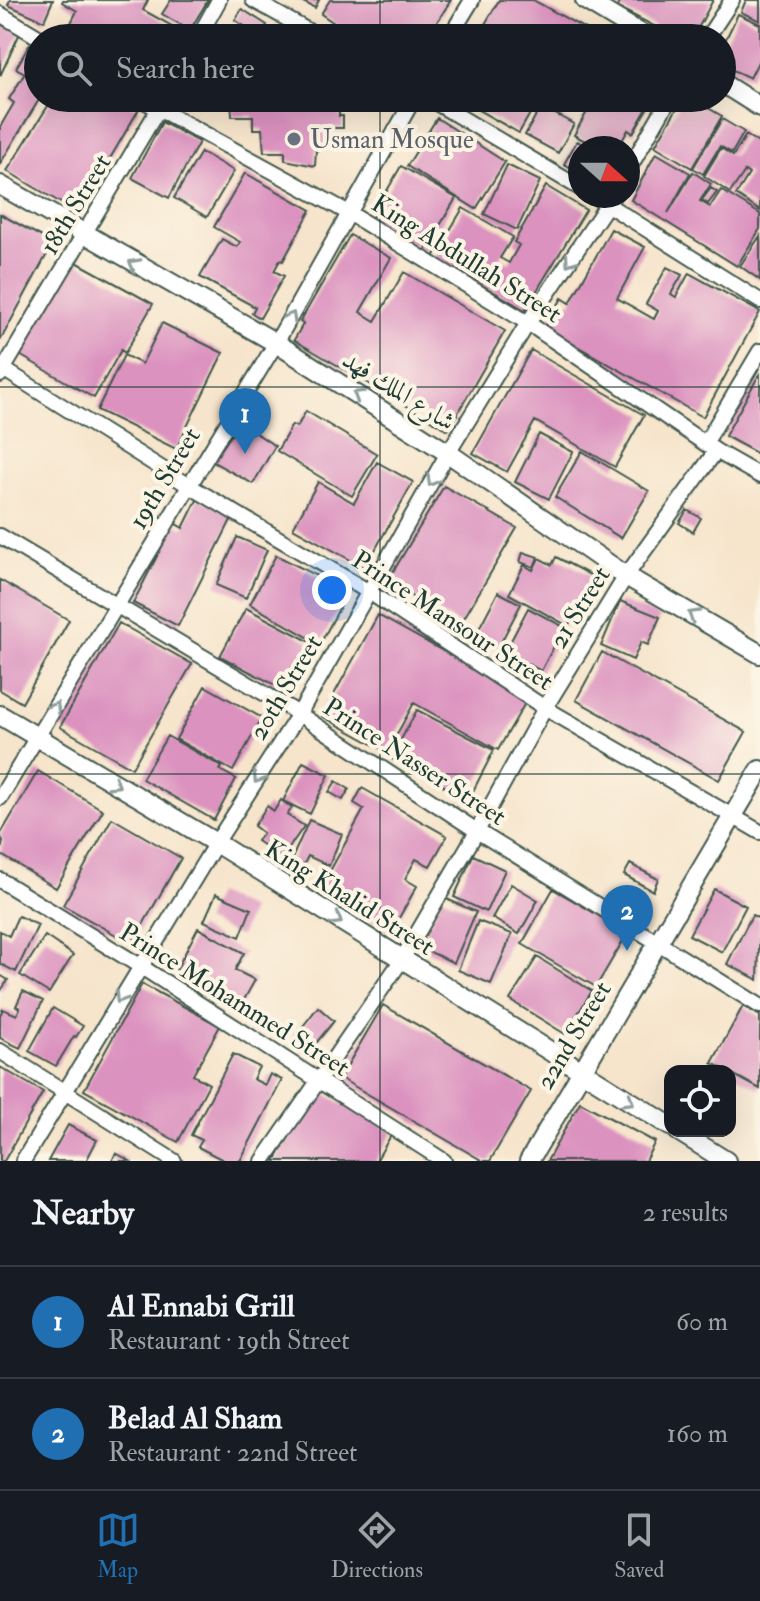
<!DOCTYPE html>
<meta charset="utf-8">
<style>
body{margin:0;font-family:"IM FELL Double Pica",Amiri,serif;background:#242831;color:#f1f3f6}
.controls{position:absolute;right:24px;bottom:24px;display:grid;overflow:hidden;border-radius:16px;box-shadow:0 8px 32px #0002}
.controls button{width:72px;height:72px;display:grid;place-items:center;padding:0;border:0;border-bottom:2px solid #363941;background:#171b24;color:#f1f3f6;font:40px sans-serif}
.compass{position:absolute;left:568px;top:136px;width:72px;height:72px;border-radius:50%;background:#171b24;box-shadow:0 8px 32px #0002;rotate:111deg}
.you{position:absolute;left:332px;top:590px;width:28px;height:28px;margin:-20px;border:6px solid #fff;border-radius:50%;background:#1a73e8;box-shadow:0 0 0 12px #1a73e833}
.badge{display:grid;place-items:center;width:52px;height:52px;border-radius:50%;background:#1f6fb2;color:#fff;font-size:26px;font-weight:700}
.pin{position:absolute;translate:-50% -66px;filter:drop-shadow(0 2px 4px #0008)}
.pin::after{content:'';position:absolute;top:42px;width:28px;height:24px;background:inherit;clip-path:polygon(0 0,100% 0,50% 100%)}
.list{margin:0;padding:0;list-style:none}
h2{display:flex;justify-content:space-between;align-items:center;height:104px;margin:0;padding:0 32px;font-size:34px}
h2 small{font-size:26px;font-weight:400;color:#9ea1a6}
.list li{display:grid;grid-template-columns:52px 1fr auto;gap:24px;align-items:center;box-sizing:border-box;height:112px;padding:0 32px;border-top:2px solid #363941}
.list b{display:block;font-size:30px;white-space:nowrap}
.list p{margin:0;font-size:26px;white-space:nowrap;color:#9ea1a6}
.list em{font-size:26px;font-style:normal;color:#9ea1a6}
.icon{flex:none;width:44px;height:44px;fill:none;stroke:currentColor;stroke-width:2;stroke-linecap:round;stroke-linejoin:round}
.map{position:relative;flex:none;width:760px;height:1161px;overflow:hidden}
.search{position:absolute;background:#171b24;box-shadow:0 8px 32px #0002;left:24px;right:24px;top:24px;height:88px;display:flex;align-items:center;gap:20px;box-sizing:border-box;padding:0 28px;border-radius:44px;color:#9ea1a6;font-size:30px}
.sheet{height:328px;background:#171b24}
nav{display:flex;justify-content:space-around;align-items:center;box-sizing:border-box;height:112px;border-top:2px solid #363941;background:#171b24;font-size:22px;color:#9ea1a6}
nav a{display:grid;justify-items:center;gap:4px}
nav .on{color:#1f6fb2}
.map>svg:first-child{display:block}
.building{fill:#db92bf}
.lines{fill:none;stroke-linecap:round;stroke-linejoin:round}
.minor-casing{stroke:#3f564b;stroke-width:18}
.tertiary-casing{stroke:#3f564b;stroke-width:22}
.minor{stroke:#fff;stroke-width:14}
.tertiary{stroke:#fff;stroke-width:18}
.oneway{stroke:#8f9e9a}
.grid{fill:none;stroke:#1f3d34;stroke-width:2;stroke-opacity:0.55}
.worship-dot{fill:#6b7280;stroke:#fcf5e5;stroke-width:3}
.labels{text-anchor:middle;stroke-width:8;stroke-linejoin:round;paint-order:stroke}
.worship-label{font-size:26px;fill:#5b616d;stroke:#fcf5e5;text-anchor:start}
.street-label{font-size:26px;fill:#1f3d34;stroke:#fcf5e5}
</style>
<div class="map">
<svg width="760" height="1161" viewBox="0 0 760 1161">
<rect width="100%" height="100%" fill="#fcf5e5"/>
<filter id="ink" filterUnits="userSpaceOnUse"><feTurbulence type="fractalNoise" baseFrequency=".0125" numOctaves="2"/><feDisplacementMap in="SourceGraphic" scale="16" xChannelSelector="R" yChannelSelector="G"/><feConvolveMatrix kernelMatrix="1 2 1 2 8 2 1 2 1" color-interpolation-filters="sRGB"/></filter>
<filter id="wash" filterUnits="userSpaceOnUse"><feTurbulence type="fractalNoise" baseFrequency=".006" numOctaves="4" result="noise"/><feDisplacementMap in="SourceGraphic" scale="32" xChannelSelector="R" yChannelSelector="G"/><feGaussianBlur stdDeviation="1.8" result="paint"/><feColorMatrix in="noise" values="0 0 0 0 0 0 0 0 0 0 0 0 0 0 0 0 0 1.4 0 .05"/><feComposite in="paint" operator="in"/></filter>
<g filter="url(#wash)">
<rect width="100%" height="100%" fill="#f6e4cb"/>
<g id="blocks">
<path class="building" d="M10,0H53L44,21L8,5Z
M63,0H148L143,10L183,32L179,38H69L75,26L71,23L77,11L62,2Z
M171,0H208L190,30L162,14Z
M299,0H319L315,8Z
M330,0H451L427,38H356L321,14Z
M499,0H533L585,29L580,38H477Z
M621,0H713L693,38H677L617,7Z
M746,0H760V21L741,12Z
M242,9L267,25L260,36L235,20Z
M738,14L760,24V58L750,78L722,65V47Z
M0,24L20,33L0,76Z
M30,44L38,49V98H40L0,164V127L14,103L9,99L25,73L16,68Z
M53,98H120L139,109L78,213L7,171Z
M231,98H356V100L339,102V116H343V128H324L326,149L316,150L315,166L285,160V152H264L262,129H253V116H232Z
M457,98H539L519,133Z
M591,98H653L633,133L628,130L618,148H598L574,135L588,110L585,108Z
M683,98H691L722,116L692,168L655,146Z
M541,106L574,124L558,153L525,135Z
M437,118L505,162L476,209L407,166Z
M722,119L744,132L732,153L720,146L703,174L693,168Z
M162,122L199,142L169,198L132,178Z
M746,135L760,144V211L736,195L749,174L745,171L730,193L704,176L721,148L733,156Z
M577,141L590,148H580V173L564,164Z
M201,152L234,171L207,217L174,198Z
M656,153L690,173L668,213L693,172L711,184L700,201L710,207L721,190L760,214V229L737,266L631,200Z
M507,165L540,181L517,230L484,214Z
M401,166L456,198L425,251L371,219Z
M245,173L311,210L283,261L280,260L274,271L284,276L260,318L252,313L255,307L200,277L222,239L237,247L240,242L214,227Z
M546,186L586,210L525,310L434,257L463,208L513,237L500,258L509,263L519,245L514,242Z
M711,188L717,192L708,204L702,200Z
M0,214L53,243L0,341Z
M611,229L645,247L617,298L654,319L658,311L646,304L667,267L682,275L671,294L676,297L689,273L760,312L703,417L545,328L562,298L570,303Z
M350,235L391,258L360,312L375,321L404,272L505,331L448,430L294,340L303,324L300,322Z
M760,236V280L740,266Z
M71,259L153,304L125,353L121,350L94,398L18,354Z
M162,323L223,353L176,449L97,410L124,355L142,364Z
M531,350L644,415L615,467L535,421L507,472L473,453Z
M760,373V455L725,436Z
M306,411L377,454L352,496L277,451L292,425L297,427Z
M240,422L275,446L253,484L213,462Z
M539,434L573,452L549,499L515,482Z
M582,451L649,491L621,538L555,497Z
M377,462L413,482L365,568L293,528L318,482L354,503Z
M444,486L517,528L460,625L387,582Z
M198,498L233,516L178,626L133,603L174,523L183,528Z
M687,510L701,518L693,532L679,523Z
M237,537L267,550L246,598L216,585Z
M523,552L538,557L534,567L520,562Z
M276,555L348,592L320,644L250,604Z
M556,557L594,577L568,626L509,594L524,565L533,570L539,558L552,565Z
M0,580L69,620L22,703L0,690Z
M498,592L521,604L498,648L475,636Z
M620,601L660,617L648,645L641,642L633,660L601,646Z
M246,608L318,646L292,694L220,656Z
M528,608L564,627L541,671L505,652Z
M378,615L528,698L498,750L414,703L387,752L322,716Z
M119,623L192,664L132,768L60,727Z
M602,652L746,732L719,780L576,700Z
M205,686L262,718L233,771L176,739Z
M417,710L494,750L469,799L391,758Z
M167,736L222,767L220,770L236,779L214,820L142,779Z
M303,762L329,775L310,814L283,801Z
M38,771L103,810L56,888L0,854L3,842L0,835Z
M336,781L349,789L343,800L329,792Z
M362,788L447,836L430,866L416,859L405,879L417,886L391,932L319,891L364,809L354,803Z
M281,800L292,808L287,815L304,826L282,858L257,841L263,833L254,826L267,806L274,811Z
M112,818L181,858L132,944L63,905Z
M309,820L342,834L329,866L308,856L301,870L289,865Z
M473,855L505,870L486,912L454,897Z
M630,864L658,879L653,891L624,875Z
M511,884L538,900L519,934L492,918Z
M553,889L628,932L596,987L522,944Z
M714,889L746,906L722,952L689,935Z
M216,894L251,909L240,937L204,921Z
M442,897L476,912L454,963L419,947Z
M752,915L760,919L758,980L727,964Z
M18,916L38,925L16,972L0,964V931L9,936Z
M478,921L512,934L491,984L458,970Z
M198,928L244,953L235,970L255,980L240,1007L175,972Z
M45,936L73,955L49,993L20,975Z
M537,957L592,991L565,1034L510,1000Z
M0,975L8,980L0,992Z
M142,984L220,1026L193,1075L209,1084L178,1142L84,1090Z
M23,991L43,1001L20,1048L0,1038V1015L3,1009L17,1015L20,1008L16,1006Z
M383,1005L531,1091L490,1161H483L340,1078Z
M743,1006L760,1016V1089L712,1063Z
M318,1007L334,1021L312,1048L296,1035Z
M53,1008L83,1026L76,1037L74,1036L56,1066L29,1051Z
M233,1054L259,1067L253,1079L265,1085L270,1074L282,1080L240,1161H225L198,1147L202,1140L191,1135Z
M0,1067L43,1092L4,1161H0Z
M316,1089L393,1132L376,1161H275Z
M580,1102L655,1142L645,1161H547Z
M68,1125L97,1140L86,1161H48Z
M116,1153L130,1161H112Z"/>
</g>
</g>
<g filter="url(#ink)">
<use href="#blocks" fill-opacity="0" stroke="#3f564b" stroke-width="2"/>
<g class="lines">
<defs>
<path id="minor" d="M253,0L321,38
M0,14L40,38
M198,38L219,0
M449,38L472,0
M707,38L732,0
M139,98L349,213L528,323L716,451L760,476
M428,98L580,188
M628,170L670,98
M594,196L760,301
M0,367L188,485L369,592L545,708L760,832
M0,375L165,98
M706,442L760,351
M0,536L299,714L477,831L760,1006
M0,798L276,343L414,98
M0,880L140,966L444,1161
M0,1051L174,1161
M23,1161L216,843L299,714L448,453L528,323L613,196
M263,1161L401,961L477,831L545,708L626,576L716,451"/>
<path id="tertiary" d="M585,0L648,38
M722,83L760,107
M0,185L276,343L448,453L626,576L760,654
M0,715L216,843L670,1126
M678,1131L726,1161
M529,1161L760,770"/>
</defs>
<use href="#minor" class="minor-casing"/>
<use href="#tertiary" class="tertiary-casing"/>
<use href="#minor" class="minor"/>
<use href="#tertiary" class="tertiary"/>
</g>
<defs><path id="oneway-chevron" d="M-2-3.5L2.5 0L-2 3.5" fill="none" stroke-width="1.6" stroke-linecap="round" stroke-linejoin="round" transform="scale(2)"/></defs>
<g class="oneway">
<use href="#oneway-chevron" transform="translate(570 261) rotate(124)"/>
<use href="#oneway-chevron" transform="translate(134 264) rotate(-151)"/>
<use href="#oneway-chevron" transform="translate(291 317) rotate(-61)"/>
<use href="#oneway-chevron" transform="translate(358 395) rotate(-148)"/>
<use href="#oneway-chevron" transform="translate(432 481) rotate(120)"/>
<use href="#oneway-chevron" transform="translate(693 615) rotate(-150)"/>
<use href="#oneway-chevron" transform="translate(55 707) rotate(-59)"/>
<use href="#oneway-chevron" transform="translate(258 778) rotate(123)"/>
<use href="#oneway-chevron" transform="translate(115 784) rotate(31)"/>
<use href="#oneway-chevron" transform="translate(337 920) rotate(32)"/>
<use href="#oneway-chevron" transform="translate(120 998) rotate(122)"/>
<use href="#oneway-chevron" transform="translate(629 1101) rotate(32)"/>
</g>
</g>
<path class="grid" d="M380,0V38M380,98V1161M0,387H760M0,774H760"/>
<circle class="worship-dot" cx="294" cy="139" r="8"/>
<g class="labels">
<g class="worship-label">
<text x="310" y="148">Usman Mosque</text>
</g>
<g class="street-label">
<text transform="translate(75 204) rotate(-59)" y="9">18th Street</text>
<text transform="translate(467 258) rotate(32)" y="9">King Abdullah Street</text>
<text transform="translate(399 390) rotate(32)" y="9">شارع الملك فهد</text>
<text transform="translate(164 478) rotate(-59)" y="9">19th Street</text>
<text transform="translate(579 607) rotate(-58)" y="9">21 Street</text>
<text transform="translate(453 620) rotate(33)" y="9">Prince Mansour Street</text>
<text transform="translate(285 687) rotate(-59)" y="9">20th Street</text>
<text transform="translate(415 761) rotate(33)" y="9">Prince Nasser Street</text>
<text transform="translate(350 897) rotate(32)" y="9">King Khalid Street</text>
<text transform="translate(235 999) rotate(32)" y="9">Prince Mohammed Street</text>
<text transform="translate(573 1035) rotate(-59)" y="9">22nd Street</text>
</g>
</g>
</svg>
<div class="controls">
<button><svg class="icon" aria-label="locate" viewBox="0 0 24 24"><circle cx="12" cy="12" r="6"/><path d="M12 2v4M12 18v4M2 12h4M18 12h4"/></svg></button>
</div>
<svg class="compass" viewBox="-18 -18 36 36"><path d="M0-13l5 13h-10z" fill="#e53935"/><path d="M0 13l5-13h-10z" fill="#9ea1a6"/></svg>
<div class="you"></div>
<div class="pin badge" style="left:245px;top:454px">1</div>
<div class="pin badge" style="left:627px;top:951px">2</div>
<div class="search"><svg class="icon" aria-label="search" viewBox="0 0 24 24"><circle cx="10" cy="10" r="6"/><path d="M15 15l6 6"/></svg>Search here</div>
</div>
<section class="sheet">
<h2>Nearby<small>2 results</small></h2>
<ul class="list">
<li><span class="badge">1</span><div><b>Al Ennabi Grill</b><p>Restaurant · 19th Street</p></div><em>60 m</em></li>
<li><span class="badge">2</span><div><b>Belad Al Sham</b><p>Restaurant · 22nd Street</p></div><em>160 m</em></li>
</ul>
</section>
<nav>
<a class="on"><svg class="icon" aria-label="map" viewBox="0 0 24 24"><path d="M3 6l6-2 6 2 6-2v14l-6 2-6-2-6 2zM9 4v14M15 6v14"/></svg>Map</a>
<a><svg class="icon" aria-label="directions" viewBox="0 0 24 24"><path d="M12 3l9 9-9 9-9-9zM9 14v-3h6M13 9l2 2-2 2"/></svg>Directions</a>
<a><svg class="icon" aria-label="saved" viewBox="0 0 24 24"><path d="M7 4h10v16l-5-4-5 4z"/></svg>Saved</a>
</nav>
